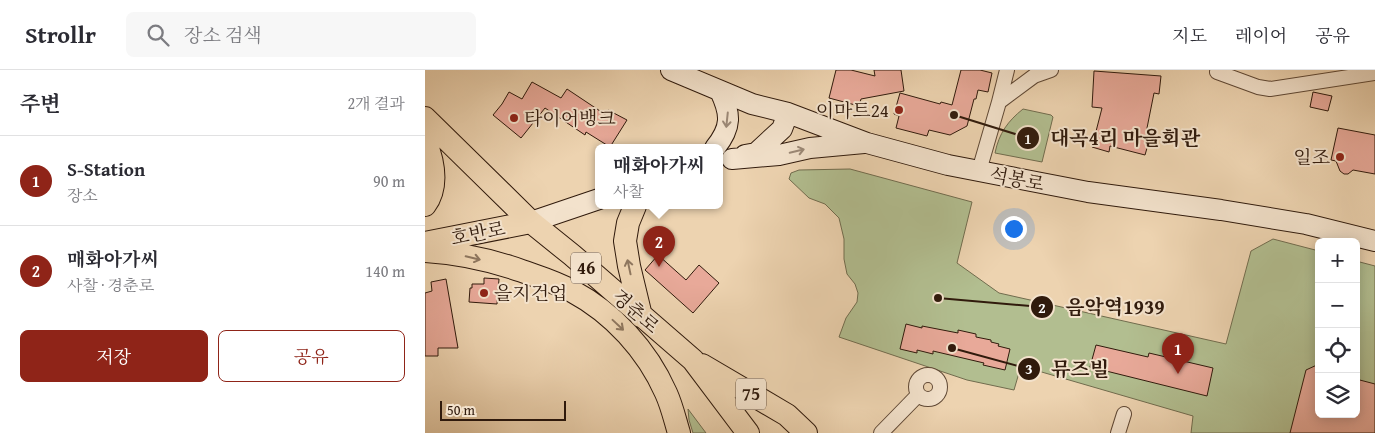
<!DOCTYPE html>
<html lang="ko">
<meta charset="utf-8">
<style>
body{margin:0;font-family:"Gentium Book Plus","Noto Serif KR",serif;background:#f7f7f7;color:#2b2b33}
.controls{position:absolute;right:15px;bottom:15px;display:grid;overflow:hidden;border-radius:8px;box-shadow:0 2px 12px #0003}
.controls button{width:45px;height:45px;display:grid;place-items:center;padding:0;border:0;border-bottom:1px solid #e1e1e2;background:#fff;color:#2b2b33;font:25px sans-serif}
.scale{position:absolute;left:15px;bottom:12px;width:126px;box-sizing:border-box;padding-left:5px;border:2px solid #301a0c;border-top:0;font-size:14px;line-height:18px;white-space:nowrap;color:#301a0c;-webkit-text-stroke:4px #f3e2cc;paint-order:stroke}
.you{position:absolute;left:588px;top:158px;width:18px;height:18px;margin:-12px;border:4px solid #fff;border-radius:50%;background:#1a73e8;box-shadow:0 0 0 8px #1a73e833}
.badge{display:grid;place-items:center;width:32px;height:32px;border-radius:50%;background:#8f2418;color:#fff;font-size:16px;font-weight:700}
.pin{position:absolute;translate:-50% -41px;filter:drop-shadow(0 1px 2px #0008)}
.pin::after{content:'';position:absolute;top:26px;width:18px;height:15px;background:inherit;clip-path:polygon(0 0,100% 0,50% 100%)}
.popup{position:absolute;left:170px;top:74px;width:128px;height:65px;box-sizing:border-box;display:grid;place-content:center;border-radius:8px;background:#fff;filter:drop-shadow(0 1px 4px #0005);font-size:16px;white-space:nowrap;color:#7c7c81}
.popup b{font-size:19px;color:#2b2b33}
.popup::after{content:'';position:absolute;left:50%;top:100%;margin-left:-10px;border:10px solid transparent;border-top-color:#fff}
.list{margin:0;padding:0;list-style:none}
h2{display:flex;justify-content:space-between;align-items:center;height:65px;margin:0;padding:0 20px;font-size:21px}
h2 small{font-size:16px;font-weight:400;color:#7c7c81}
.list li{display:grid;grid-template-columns:32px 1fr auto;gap:15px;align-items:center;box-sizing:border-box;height:90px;padding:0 20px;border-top:1px solid #e1e1e2}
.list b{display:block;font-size:19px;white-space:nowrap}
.list p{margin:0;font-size:16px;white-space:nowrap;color:#7c7c81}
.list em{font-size:16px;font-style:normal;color:#7c7c81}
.actions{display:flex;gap:10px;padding:15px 20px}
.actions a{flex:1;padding:11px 0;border:1px solid #8f2418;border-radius:8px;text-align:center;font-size:18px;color:#8f2418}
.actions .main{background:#8f2418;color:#fff}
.icon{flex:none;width:28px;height:28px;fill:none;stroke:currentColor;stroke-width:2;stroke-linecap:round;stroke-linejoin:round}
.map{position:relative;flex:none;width:950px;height:363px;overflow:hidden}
header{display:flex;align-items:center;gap:30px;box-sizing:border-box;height:70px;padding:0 25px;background:#fff;border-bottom:1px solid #e1e1e2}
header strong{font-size:24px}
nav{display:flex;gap:28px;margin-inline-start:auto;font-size:18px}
.search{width:350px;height:45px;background:#f7f7f7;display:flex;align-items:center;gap:12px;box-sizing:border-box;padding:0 18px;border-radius:8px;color:#7c7c81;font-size:19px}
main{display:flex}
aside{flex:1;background:#fff}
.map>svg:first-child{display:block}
.green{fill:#b2be90;stroke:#716c4e}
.building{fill:#e8a999;stroke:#301a0c}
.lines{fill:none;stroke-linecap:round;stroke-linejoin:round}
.minor-casing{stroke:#5f4835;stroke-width:16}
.secondary-casing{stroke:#301a0c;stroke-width:22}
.primary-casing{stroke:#301a0c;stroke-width:24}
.minor{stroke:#f3e2cc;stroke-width:14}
.secondary{stroke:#f3e2cc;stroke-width:20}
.primary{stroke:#edd3b0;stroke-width:22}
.oneway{stroke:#9b8876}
.oneway2{stroke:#8e765e}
.poi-dot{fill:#8f2418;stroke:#f3e2cc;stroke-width:2}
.labels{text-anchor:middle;stroke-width:4;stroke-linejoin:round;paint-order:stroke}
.shield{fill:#f3e2cc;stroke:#6a5646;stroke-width:1}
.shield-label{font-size:18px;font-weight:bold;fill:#301a0c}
.poi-label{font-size:19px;fill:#301a0c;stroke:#f3e2cc;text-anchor:end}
.street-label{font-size:19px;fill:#301a0c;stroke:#f3e2cc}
.leader{fill:none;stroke:#301a0c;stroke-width:2}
.callout-dot{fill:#301a0c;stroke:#f3e2cc;stroke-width:2}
.mark-label{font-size:15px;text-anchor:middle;font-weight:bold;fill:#fff}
.callout-label{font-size:20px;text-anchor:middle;font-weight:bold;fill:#301a0c;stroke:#f3e2cc;stroke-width:4;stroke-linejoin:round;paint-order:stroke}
</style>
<header>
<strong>Strollr</strong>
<div class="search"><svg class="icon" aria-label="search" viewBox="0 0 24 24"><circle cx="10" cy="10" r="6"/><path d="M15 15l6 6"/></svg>장소 검색</div>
<nav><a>지도</a><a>레이어</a><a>공유</a></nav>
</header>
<main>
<aside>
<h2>주변<small>2개 결과</small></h2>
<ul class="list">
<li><span class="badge">1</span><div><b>S-Station</b><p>장소</p></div><em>90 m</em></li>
<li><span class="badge">2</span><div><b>매화아가씨</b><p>사찰 · 경춘로</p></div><em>140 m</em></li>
</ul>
<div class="actions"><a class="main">저장</a><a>공유</a></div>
</aside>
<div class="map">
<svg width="950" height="363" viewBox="0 0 950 363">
<rect width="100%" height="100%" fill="#edd3b0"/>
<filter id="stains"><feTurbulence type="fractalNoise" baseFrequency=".004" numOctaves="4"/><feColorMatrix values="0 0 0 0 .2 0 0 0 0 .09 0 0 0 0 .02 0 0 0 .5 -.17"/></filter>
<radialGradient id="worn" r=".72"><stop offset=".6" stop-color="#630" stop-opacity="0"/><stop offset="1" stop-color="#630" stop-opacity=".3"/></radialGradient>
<path class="green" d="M598,39L626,45L628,47L617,92L570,83C574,63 583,51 598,39Z
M425,99L547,132L532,193L574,223L801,274L826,181L848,169L894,181V344H931V191L950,196V363H766L768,346L596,296L589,320L542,310L414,267L421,248L432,232L433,223L430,214L422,204L419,189V169L414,148L400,134L384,128L364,109L366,103L374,100Z
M263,339L281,363H268L264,350Z"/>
<path class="building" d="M411,0H426L450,6L449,0H476L479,21L436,29L434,36L404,28Z
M536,0H555L567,3L563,22L553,20L551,29H549L542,56L525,65L504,60L502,66L471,58L474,46L469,44L475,23L515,34L516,32L527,35Z
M669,1L736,6L734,24L729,23L721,63L726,64L720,85L685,76L684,82L667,77L677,38L667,37Z
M107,12L136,28L142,19L181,45L183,40L202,50L185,77L161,62L160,65L120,38L96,68L68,45L77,34L84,22L97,29Z
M888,22L907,26L903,41L885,37Z
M913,58L950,65V104L928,100L923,104H919L915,101L911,91L906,90Z
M233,185L261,210L274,195L294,213L268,243L220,200Z
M59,208L74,209L72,234L44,232L45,218H47V214H59Z
M21,209L33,278H13V286H0V223L7,221L6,212Z
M481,254L497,258V256L533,263V260L551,264V267L566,270V272L574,274L573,276L585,279L580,300L558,295L559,293L508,281V284L492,280V283L475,279Z
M671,275L723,287L724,283L788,298L782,326L665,297Z
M894,294V344H931V309L950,314V363H865L881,300Z"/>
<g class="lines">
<defs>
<path id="minor" d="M792,2L833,17L845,19L950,3
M574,32L582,0
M554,101L574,32L609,6L626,0
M491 317a12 12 0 1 1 24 0a12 12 0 1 1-24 0Z
M456,363L493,325
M693,363L699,344"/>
<path id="secondary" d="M246,0L327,34L363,43L442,73L523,95L663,122L796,140L881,154L950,171
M290,78C307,57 306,44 295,21
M320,85L331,83L357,59L363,43
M307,89L354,85L385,78L439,73
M106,152L174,129"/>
<path id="primary" d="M0,48L106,152L147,185L268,290L323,363
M0,70C8,90 14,116 0,135
M210,136L203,153L200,171L204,196L216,246
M0,173L106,152
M0,181C33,183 66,190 97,201C114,207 131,212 147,221C188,243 222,280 241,323C247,336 250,350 254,363
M277,295L362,345L381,363"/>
</defs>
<use href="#minor" class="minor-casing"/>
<use href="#secondary" class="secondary-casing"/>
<use href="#primary" class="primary-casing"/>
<use href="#minor" class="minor"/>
<use href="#secondary" class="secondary"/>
<use href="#primary" class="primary"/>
</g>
<defs><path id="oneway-shaft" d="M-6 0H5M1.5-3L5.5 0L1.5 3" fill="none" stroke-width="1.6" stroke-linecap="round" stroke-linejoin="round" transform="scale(1.25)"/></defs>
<g class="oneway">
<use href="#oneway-shaft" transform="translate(302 50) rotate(96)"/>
<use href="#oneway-shaft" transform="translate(372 81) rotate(-13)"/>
</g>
<g class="oneway2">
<use href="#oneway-shaft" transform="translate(48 188) rotate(13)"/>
<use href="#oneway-shaft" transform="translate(204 197) rotate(-102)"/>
<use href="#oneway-shaft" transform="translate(193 255) rotate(43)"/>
</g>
<g class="poi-dot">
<circle cx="474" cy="40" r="5"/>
<circle cx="89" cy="48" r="5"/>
<circle cx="915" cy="87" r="5"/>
<circle cx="59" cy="223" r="5"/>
</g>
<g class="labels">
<g class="shield">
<rect x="146" y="182.5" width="30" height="31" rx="4"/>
<rect x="311" y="308.5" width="30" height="31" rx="4"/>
</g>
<g class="shield-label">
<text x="161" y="204">46</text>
<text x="326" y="330">75</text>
</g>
<g class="poi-label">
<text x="464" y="47">이마트24</text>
<text x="99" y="55" text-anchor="start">타이어뱅크</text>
<text x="905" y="94">일조</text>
<text x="69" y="230" text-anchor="start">을지건업</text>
</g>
<g class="street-label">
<text transform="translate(592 109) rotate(11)" y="7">석봉로</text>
<text transform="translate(53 163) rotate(-11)" y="7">호반로</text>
<text transform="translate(211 241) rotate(41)" y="7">경춘로</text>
</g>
</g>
<path class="leader" d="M529 45L603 68M513 228L617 237M527 278L604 299"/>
<g class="callout-dot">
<circle cx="529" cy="45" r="5"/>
<circle cx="513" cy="228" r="5"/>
<circle cx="527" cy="278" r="5"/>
<circle cx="603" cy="68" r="12"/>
<circle cx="617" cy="237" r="12"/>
<circle cx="604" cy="299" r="12"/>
</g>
<g class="mark-label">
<text x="603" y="74">1</text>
<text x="617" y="243">2</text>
<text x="604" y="304">3</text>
</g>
<g class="callout-label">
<text x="700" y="75">대곡4리 마을회관</text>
<text x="690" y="244">음악역1939</text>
<text x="655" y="306">뮤즈빌</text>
</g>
<rect width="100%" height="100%" filter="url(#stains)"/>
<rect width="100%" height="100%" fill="url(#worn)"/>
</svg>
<div class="controls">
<button>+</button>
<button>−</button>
<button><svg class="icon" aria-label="locate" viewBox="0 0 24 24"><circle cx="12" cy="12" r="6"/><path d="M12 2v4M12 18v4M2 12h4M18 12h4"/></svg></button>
<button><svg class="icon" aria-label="layers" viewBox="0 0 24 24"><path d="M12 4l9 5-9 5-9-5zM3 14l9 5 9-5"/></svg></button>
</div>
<div class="scale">50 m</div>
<div class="you"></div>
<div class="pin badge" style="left:753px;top:304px">1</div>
<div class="pin badge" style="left:234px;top:197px">2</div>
<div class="popup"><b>매화아가씨</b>사찰</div>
</div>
</main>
